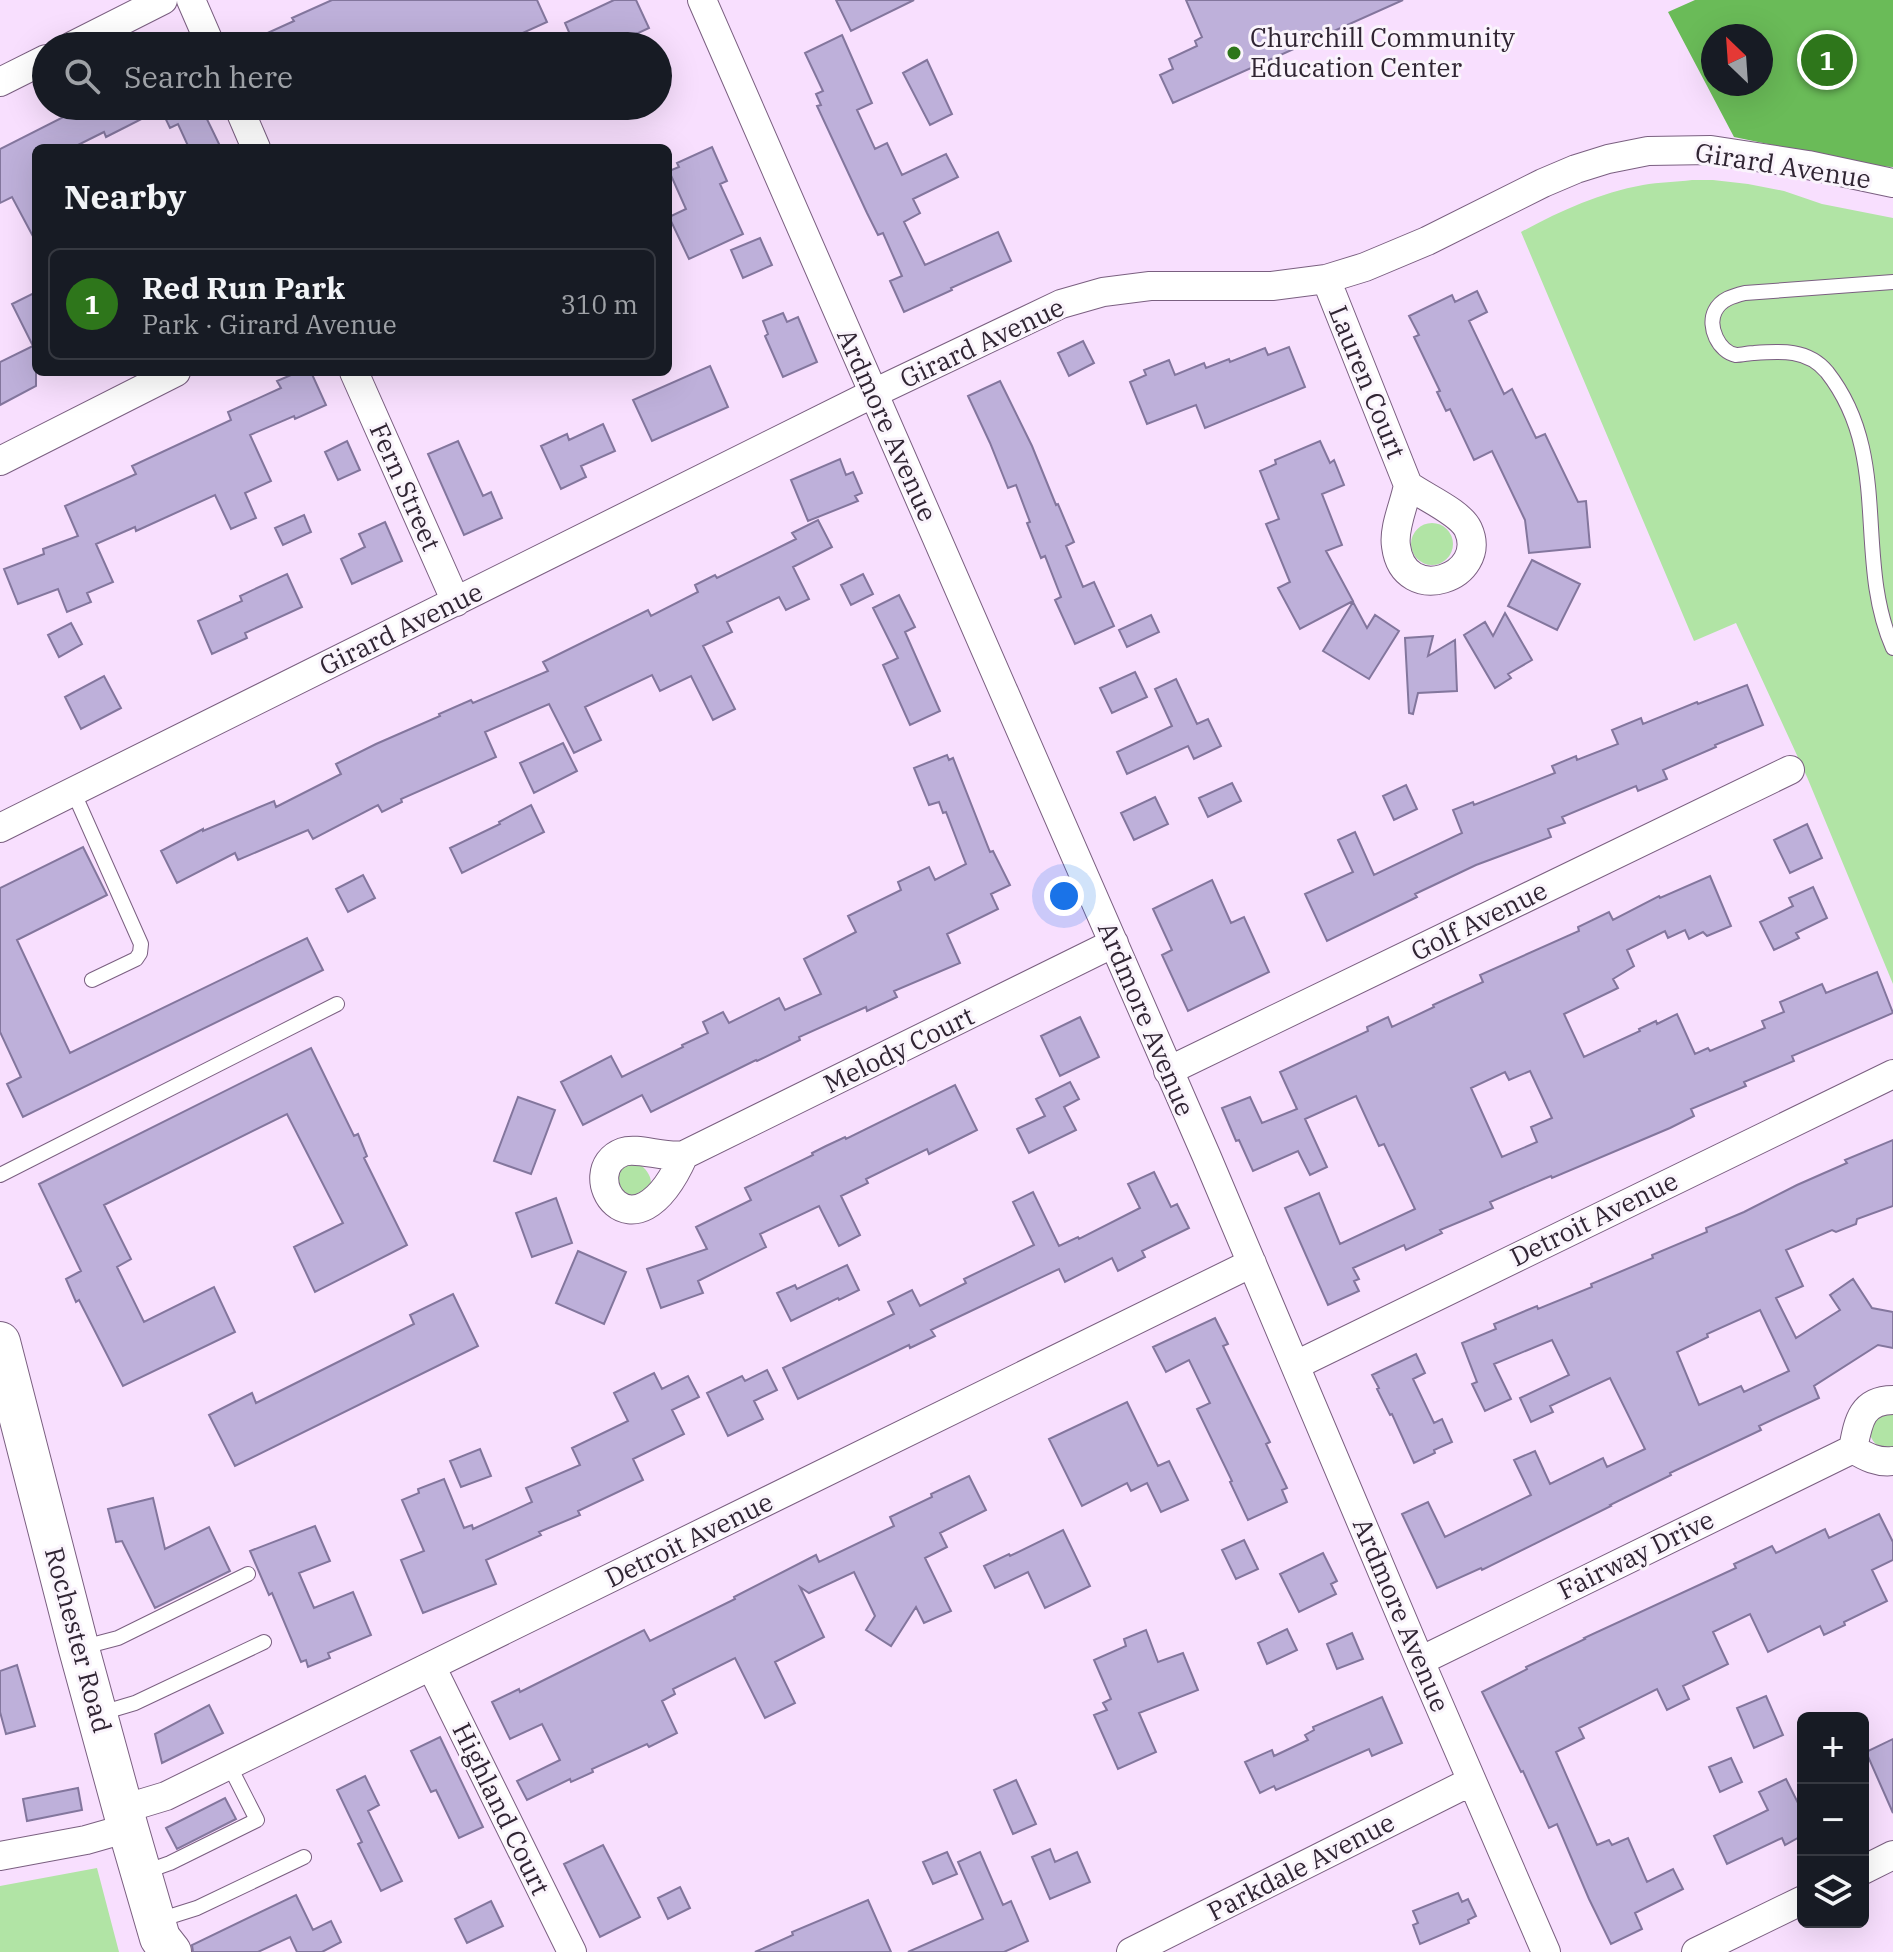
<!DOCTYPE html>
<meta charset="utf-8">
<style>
body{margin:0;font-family:"IBM Plex Serif",serif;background:#20242c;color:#f1f3f6}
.controls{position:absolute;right:24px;bottom:24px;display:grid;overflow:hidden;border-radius:12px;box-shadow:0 8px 32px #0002}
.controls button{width:72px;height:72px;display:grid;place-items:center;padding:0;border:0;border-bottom:2px solid #363941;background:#171b24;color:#f1f3f6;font:40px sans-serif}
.compass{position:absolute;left:1701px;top:24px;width:72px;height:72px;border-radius:50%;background:#171b24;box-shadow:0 8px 32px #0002;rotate:335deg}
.you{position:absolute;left:1064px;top:896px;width:28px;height:28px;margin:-20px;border:6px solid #fff;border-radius:50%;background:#1a73e8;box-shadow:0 0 0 12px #1a73e833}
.badge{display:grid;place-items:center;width:52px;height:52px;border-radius:50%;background:#2e761b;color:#fff;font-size:26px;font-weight:700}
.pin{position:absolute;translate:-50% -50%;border:4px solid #fff;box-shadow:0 2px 8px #0006}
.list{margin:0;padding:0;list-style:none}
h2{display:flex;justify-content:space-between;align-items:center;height:104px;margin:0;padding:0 32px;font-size:34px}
h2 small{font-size:26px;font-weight:400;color:#9ea1a6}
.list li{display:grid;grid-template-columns:52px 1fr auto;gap:24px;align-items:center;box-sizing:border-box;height:112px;margin:0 16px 16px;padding:0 16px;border:2px solid #363941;border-radius:12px}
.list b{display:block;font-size:30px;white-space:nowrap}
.list p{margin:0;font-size:26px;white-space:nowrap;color:#9ea1a6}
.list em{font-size:26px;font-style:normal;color:#9ea1a6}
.icon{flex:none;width:44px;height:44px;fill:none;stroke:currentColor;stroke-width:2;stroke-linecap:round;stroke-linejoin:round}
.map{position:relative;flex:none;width:1893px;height:1952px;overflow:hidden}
.search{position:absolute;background:#171b24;box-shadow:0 8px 32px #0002;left:32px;top:32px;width:640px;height:88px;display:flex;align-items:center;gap:20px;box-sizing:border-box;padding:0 28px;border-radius:44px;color:#9ea1a6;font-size:30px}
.panel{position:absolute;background:#171b24;box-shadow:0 8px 32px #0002;left:32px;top:144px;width:640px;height:232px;border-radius:12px}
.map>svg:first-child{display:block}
.green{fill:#b1e4a5}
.forest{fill:#6abb58;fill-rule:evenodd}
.building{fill:#beb0da;stroke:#83769d;stroke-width:2;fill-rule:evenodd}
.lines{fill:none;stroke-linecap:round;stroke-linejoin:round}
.service-casing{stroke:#7a5f80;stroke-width:16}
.minor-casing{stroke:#7a5f80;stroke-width:30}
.secondary-casing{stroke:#7a5f80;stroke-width:42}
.service{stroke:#fff;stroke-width:14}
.minor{stroke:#fff;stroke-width:28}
.secondary{stroke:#fff;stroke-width:40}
.poi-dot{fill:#2e761b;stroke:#faf4fc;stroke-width:3}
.labels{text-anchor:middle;stroke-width:6;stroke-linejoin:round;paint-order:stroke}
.poi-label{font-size:26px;fill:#302533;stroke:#faf4fc;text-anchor:start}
.street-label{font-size:26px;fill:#302533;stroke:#faf4fc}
</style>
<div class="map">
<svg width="1893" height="1952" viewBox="0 0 1893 1952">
<rect width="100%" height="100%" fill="#f8dffe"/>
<path class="green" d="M1692,180H1713L1748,184L1784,191L1822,204L1893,218V984L1807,777L1736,623L1694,641L1521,232C1560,211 1599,193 1643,185C1659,182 1676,182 1692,180Z
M1411 544a21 21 0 1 1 42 0a21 21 0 1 1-42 0Z
M639,1164C649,1170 658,1186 643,1194C642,1195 629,1196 628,1196L617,1186L619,1171L624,1165Z
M1893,1412V1449C1879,1448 1874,1446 1869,1432L1878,1415Z
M97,1868L119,1952H0V1886Z"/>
<path class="forest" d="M1695,0H1893V167L1875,166L1734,137L1668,12ZM1713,36H1761V84H1713Z"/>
<path class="building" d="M332,0H537L547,22L494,46H239L294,21L292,18Z
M614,0H636L649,28L615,44L613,39L608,42L605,35L581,46H575L565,23Z
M836,0H914L851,31Z
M1186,0H1403L1173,103L1160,75L1173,69L1169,59L1197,46L1195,41L1202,37Z
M842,35L872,103L857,110L875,149L887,143L902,175L946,154L958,177L913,199L920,213L904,222L925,265L998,232L1011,261L951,288L952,290L904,312L890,281L902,276L883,233L878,235L867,213L817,106L821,105L816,94L823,91L805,53Z
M927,60L952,114L930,125L903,73Z
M85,106H214L203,111L221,148H189L178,124L170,128L161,109L106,137L104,132L72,148H36V242L12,197L0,203V149Z
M712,147L727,181L720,184L743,234L689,259L669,217L686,209L669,171L679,167L677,163Z
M760,238L772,265L743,278L731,250Z
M1477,291L1487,312L1469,321L1504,394L1512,389L1536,438L1545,434L1578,502L1586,501L1590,547L1529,553L1525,520L1492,451L1474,460L1450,409L1446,411L1437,392L1440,391L1414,337L1419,335L1409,316L1452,295L1455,302Z
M36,292V386L0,405V362L33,346L12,304Z
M783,313L787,322L798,317L817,362L783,377L765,336L768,334L763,321Z
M1083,341L1094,363L1069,376L1058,353Z
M1289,347L1305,387L1205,428L1196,405L1147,424L1130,382L1146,375L1144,370L1169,360L1175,375L1204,363L1206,368L1229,359L1230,362L1265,348L1268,355Z
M710,366L728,407L652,441L633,400Z
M298,372H311L326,405L295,419L294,416L250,435L271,481L245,493L256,518L231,529L215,495L136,531L135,527L96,544L113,582L87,593L91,602L67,612L58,589L18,604L4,569L44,554L43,549L78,536L65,506L136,474L132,466L231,420L228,412L281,388L277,381Z
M1000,381L1032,446L1056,505L1058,504L1074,542L1066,546L1083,587L1094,582L1114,626L1075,644L1055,600L1061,597L1045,556L1041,558L1027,523L1030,522L1016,485L1008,488L990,443L968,396Z
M603,424L615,451L581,466L586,477L561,489L541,446L567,434L569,440Z
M347,441L360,470L338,480L325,452Z
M458,441L483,496L491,492L502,518L464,535L428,454Z
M1320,441L1330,463L1334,460L1344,485L1322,494L1342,545L1326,551L1353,601L1300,629L1278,588L1290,582L1266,524L1279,519L1260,471L1276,464L1275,460Z
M840,459L846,475L853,472L862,493L855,496L858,501L808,521L791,480Z
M304,515L311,532L283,545L275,528Z
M818,520L832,547L793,567L809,599L786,610L779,597L727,622L732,632L703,646L735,709L713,720L691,676L660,691L652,675L585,707L601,740L574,753L549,704L485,732L496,757L401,799L402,802L382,812L378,805L313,839L308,830L238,860L235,853L177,883L161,851L203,829V831L274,801L276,807L341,774L336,764L376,744L440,716L439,714L471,700L473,703L548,671L543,662L648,610L651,616L698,592L695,585L715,575L717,578L796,539L792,533Z
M385,522L402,561L352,584L341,559L365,547L359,534Z
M1532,560L1580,584L1557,630L1508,606Z
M287,574L302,607L245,633L247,638L212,654L198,621L242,601L240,596Z
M863,574L873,594L851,605L841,585Z
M899,595L915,627L905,632L940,711L910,725L883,665L898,658L873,608Z
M1353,602L1367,628L1375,615L1399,631L1369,679L1323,651Z
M1505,613L1532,660L1508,674L1511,678L1495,688L1464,635L1485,622L1493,636Z
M1151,615L1159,632L1127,647L1119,630Z
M71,623L82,644L59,657L48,635Z
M1433,636L1428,656L1455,640L1457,691L1418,693L1413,714L1409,713L1405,638Z
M1135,672L1147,697L1112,713L1100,688Z
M104,676L121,708L81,729L65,697Z
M1176,679L1197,724L1208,719L1221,746L1194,759L1188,746L1127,774L1117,752L1172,726L1155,689Z
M1747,685L1763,725L1715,745L1716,747L1663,770L1667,779L1638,791L1636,786L1562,817L1565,823L1548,829L1551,837L1476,865L1415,894L1417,897L1327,941L1305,894L1353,872L1338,840L1355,832L1374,875L1462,833L1453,810L1473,802L1474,805L1555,773L1552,766L1576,756L1577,760L1618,744L1612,730L1641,718L1643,724L1697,702L1698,704Z
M563,743L577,771L534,793L520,763Z
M947,755L949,760L953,758L990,852L993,851L1010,885L991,894L998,909L947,934L960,963L894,991L897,997L867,1011L866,1007L799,1037L800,1040L757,1061L756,1060L651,1112L642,1095L583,1125L561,1082L611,1056L622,1077L683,1047L682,1045L708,1033L703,1022L723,1012L729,1023L779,998L785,1010L821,994L804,959L856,932L848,916L901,890L898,882L929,867L935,880L966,864L946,812L943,813L939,802L929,805L914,768Z
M1232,783L1241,801L1208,817L1199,798Z
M1406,785L1417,809L1394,820L1383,796Z
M1155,797L1168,824L1134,840L1121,813Z
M531,805L544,832L462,873L450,848L500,824L499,822Z
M1807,824L1822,858L1790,873L1774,840Z
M83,847L107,895L17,940L70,1053L307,938L323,970L23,1117L7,1084L21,1077L0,1032V888Z
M363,875L375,898L348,912L336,889Z
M1710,876L1731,926L1707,936L1703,932L1689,939L1685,930L1668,938L1665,931L1627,950L1634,966L1613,979L1618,988L1564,1014L1584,1057L1640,1031L1639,1029L1656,1021L1657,1024L1677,1014L1695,1054L1708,1048L1710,1051L1765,1028L1762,1021L1784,1012L1780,1002L1822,984L1826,993L1877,972L1893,1013L1792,1056L1794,1061L1744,1082L1746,1086L1691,1109L1694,1116L1670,1128L1552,1178L1551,1176L1490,1202L1493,1208L1440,1230L1442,1233L1406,1250L1404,1245L1353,1268L1359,1279L1354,1281L1359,1291L1328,1305L1285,1208L1319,1193L1340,1244L1415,1209L1384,1144L1379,1146L1356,1096L1305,1119L1327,1167L1310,1175L1298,1151L1253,1171L1239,1140L1236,1141L1222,1108L1250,1097L1262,1123L1297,1109L1280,1072L1368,1031L1367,1027L1388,1017L1392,1027L1434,1007L1433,1005L1483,982L1480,975L1579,931L1578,927L1609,912L1613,920L1659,896L1660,898ZM1530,1071L1552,1118L1531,1127L1537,1142L1502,1157L1471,1088L1505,1072L1509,1080Z
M1212,880L1231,923L1244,917L1269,972L1188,1011L1162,955L1172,950L1153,909Z
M1813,887L1827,918L1796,933L1799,938L1774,950L1760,922L1793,906L1789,898Z
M1080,1017L1099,1057L1060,1076L1041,1036Z
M311,1048L354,1136L358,1134L367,1156L364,1158L407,1245L315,1292L294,1247L343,1223L287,1114L104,1205L131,1259L117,1267L144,1322L214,1287L235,1332L123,1386L79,1300L76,1302L66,1279L81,1271L39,1184Z
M1070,1082L1079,1099L1064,1107L1076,1130L1029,1153L1017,1129L1045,1116L1036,1099Z
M955,1085L977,1130L929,1154L927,1149L866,1179L868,1183L841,1196L860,1235L839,1246L819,1206L760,1234L766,1247L698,1281L703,1293L661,1308L647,1269L707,1249L696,1227L751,1200L745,1188L813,1155L812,1153L826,1146L845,1137L846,1139Z
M518,1097L555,1110L531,1174L494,1161Z
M1893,1140V1206L1857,1219L1856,1224L1836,1232L1832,1230L1786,1250L1803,1286L1776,1298L1796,1338L1840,1310L1830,1295L1853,1279L1872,1308L1893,1312V1348L1878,1345L1814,1386L1819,1398L1759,1426L1761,1430L1670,1473L1671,1475L1610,1505L1611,1506L1482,1570L1481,1568L1437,1588L1402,1514L1428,1502L1445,1537L1531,1495L1514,1460L1535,1451L1550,1484L1603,1458L1607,1467L1645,1449L1610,1378L1550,1406L1553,1412L1531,1422L1520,1398L1569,1375L1552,1340L1494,1364L1511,1399L1485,1411L1472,1384L1477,1382L1462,1343L1496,1329L1494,1324L1537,1306L1538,1309L1592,1287L1591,1284L1653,1258L1652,1255L1707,1232L1706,1228L1744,1212L1797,1185L1847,1163L1845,1160ZM1760,1310L1789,1371L1744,1392L1741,1386L1699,1405L1677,1352L1708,1337L1707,1334Z
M1154,1172L1171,1207L1177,1204L1189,1228L1142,1251L1145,1257L1118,1271L1112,1258L1065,1282L1059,1269L931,1330L935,1336L910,1348L909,1345L798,1399L783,1368L894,1314L888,1302L912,1290L920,1306L966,1283L964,1279L1034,1245L1013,1202L1033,1192L1059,1246L1078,1237L1079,1239L1140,1208L1128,1184Z
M556,1198L572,1243L532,1257L516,1213Z
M578,1251L626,1272L604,1324L556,1303Z
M847,1265L859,1290L839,1300L838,1298L791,1321L777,1293L795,1285L797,1289Z
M453,1294L478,1346L235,1466L209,1415L252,1393L256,1403L414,1324L410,1315Z
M1215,1318L1228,1344L1223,1346L1270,1442L1266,1444L1287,1488L1282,1490L1287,1502L1248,1520L1230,1482L1232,1481L1197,1409L1210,1403L1189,1360L1166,1372L1153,1347Z
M1416,1354L1425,1373L1413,1379L1434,1423L1442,1419L1452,1442L1434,1450L1435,1453L1414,1463L1392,1414L1390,1415L1377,1389L1379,1388L1372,1375Z
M767,1370L777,1390L754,1401L763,1419L728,1436L707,1393L742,1376L745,1381Z
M654,1373L662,1389L688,1376L699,1397L672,1410L684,1434L633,1459L643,1480L578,1511L580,1515L539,1532L541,1535L486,1560L496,1584L423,1613L401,1560L424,1551L402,1500L419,1493L418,1489L444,1479L464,1528L472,1525L473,1529L532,1502L526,1488L580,1465L572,1448L628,1421L614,1393Z
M1127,1402L1158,1466L1169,1461L1188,1500L1161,1512L1147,1483L1131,1491L1127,1483L1082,1506L1049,1439Z
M480,1449L491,1476L461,1487L450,1461Z
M969,1476L986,1510L940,1533L947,1547L925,1558L951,1611L924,1623L916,1607L891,1646L866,1630L875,1616L854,1572L809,1593L800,1587L824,1637L775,1662L795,1703L765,1718L735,1658L673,1689L675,1694L662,1701L677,1733L649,1747L647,1744L592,1769L593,1772L571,1782L570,1779L527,1800L517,1781L560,1760L542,1724L510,1739L492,1702L519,1689L520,1692L644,1630L650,1641L735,1599L734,1597L816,1555L819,1562L894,1526L890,1517L932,1497L931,1494Z
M153,1498L165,1549L209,1527L230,1571L155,1608L122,1541L116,1542L108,1509Z
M1879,1514L1893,1542V1560L1872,1570L1887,1601L1844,1622L1845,1625L1824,1635L1820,1626L1768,1652L1750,1614L1713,1632L1728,1664L1683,1686L1689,1699L1667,1710L1657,1689L1579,1728L1584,1738L1556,1752L1597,1845L1609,1840L1612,1845L1628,1838L1647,1882L1673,1869L1683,1889L1635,1913L1642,1929L1611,1944L1589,1899L1557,1824L1549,1828L1523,1771L1521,1772L1482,1692L1527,1669L1526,1667L1585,1639L1584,1638L1736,1568L1734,1564L1772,1546L1776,1553L1825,1529L1829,1538Z
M315,1526L330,1561L299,1573L314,1608L353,1592L371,1635L328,1653L330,1658L308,1667L306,1660L301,1662L272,1593L269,1595L250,1551Z
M1063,1530L1090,1586L1045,1608L1028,1572L995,1588L984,1566L1009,1554L1010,1556Z
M1244,1540L1258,1569L1236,1579L1222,1550Z
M1323,1553L1337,1581L1331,1584L1336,1594L1299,1612L1280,1574Z
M1287,1629L1297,1650L1267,1664L1258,1643Z
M1146,1630L1158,1662L1183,1653L1198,1690L1139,1713L1156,1752L1118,1769L1094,1715L1107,1710L1103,1703L1111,1699L1094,1660L1126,1646L1124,1639Z
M1352,1633L1363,1659L1337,1669L1327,1644Z
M17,1665L35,1726L6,1734L0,1712V1671Z
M1766,1696L1783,1735L1754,1748L1737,1708Z
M1382,1697L1402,1743L1372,1756L1369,1749L1276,1790L1274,1786L1260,1793L1245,1762L1272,1750L1274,1756L1308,1740L1305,1735L1314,1730L1313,1727Z
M209,1705L223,1733L162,1763L155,1734Z
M440,1737L483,1827L459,1838L436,1790L431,1792L411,1751Z
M1893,1739V1813L1866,1752Z
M1731,1758L1742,1782L1720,1792L1709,1767Z
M365,1776L379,1805L368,1811L402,1881L381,1891L358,1844L362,1842L337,1790Z
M1786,1779L1803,1813V1835L1785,1845L1782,1838L1727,1864L1714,1836L1768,1810L1759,1792Z
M1016,1780L1036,1824L1013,1834L994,1790Z
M78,1788L82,1810L27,1821L23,1799Z
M225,1798L236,1819L177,1849L166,1828Z
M603,1845L640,1917L600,1937L564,1864Z
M1050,1849L1055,1862L1077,1852L1090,1882L1050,1899L1032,1857Z
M947,1852L957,1874L933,1884L923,1862Z
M980,1852L1003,1905L1011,1901L1028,1941L1004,1952H908L983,1919L958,1862Z
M680,1887L690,1908L668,1919L658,1898Z
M1458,1893L1462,1902L1468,1899L1476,1916L1468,1920L1469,1923L1420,1944L1413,1925L1418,1923L1413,1911Z
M296,1895L313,1930L331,1921L341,1942L322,1952H297L290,1937L258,1952H193L192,1945Z
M868,1900L891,1952H755L793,1935L792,1932Z
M491,1901L503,1926L467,1943L455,1919Z"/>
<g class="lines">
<defs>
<path id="service" d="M1893,282L1745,293C1733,296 1721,299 1715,311C1707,327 1719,352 1736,355C1742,355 1749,353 1754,353C1781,351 1808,349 1827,372C1893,456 1853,557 1893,648
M73,791L141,944L140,953L136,959L92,980
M0,1175L337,1004
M80,1648L118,1638L248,1574
M98,1714L135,1703L264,1642
M142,1873L170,1863L257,1820L229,1765
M159,1920L197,1908L304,1857"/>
<path id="minor" d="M191,0L211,46
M702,0L1206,1155L1420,1661L1546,1952
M72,46L163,0
M0,82L46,59
M238,106L256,148
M1326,279L1408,485C1405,503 1393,528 1396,546C1404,608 1490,577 1468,529C1460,512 1424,497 1408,485
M354,372L456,602
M0,461L176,372
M0,828L874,393L1061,304L1103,292L1150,286H1272L1326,279L1365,267L1427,241L1543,183L1576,169L1608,159L1648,151L1711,150L1808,165L1893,183
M1168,1071L1790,770
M684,1155C633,1270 573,1170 623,1152C637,1147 665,1158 684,1155L1114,943
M1296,1365L1893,1074
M1853,1449C1858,1423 1861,1400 1893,1400
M1853,1449C1866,1457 1878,1463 1893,1461
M1420,1661L1853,1449
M431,1666L572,1952
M123,1809L166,1796L1252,1263
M0,1856L86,1840L128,1828
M1863,1870L1893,1855
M1131,1952L1472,1781
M1696,1952L1803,1900"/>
<path id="secondary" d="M0,1342L79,1649L128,1828L160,1938L171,1952"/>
</defs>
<use href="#service" class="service-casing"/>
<use href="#minor" class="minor-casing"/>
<use href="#secondary" class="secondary-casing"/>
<use href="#service" class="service"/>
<use href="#minor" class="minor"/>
<use href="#secondary" class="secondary"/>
</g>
<circle class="poi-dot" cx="1234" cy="53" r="8"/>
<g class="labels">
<g class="poi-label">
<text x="1250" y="47">Churchill Community<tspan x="1250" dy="30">Education Center</tspan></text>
</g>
<g class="street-label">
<text transform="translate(1783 166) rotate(9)" y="9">Girard Avenue</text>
<text transform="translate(982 343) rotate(-25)" y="9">Girard Avenue</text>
<text transform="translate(1367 382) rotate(68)" y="9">Lauren Court</text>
<text transform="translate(887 425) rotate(66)" y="9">Ardmore Avenue</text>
<text transform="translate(405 487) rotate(66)" y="9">Fern Street</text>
<text transform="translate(401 629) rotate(-26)" y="9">Girard Avenue</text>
<text transform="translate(1479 921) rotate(-26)" y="9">Golf Avenue</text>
<text transform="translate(1146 1019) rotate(67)" y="9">Ardmore Avenue</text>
<text transform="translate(899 1050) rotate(-26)" y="9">Melody Court</text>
<text transform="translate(1594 1219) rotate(-26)" y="9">Detroit Avenue</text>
<text transform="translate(689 1540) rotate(-26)" y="9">Detroit Avenue</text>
<text transform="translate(1636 1555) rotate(-26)" y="9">Fairway Drive</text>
<text transform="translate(1401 1615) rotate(67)" y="9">Ardmore Avenue</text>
<text transform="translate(78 1640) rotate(75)" y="9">Rochester Road</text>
<text transform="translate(501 1809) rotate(64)" y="9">Highland Court</text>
<text transform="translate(1301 1867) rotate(-27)" y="9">Parkdale Avenue</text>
</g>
</g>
</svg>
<div class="controls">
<button>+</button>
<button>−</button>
<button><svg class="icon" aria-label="layers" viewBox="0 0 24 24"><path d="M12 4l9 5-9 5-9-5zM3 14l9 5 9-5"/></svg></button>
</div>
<svg class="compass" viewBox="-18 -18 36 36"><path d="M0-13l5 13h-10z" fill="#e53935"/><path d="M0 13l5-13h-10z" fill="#9ea1a6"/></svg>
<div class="you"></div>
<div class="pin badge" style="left:1827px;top:60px">1</div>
<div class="search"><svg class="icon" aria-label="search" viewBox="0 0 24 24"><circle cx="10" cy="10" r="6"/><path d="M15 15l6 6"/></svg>Search here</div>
<section class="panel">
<h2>Nearby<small></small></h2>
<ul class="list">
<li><span class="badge">1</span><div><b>Red Run Park</b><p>Park · Girard Avenue</p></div><em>310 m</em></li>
</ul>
</section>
</div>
